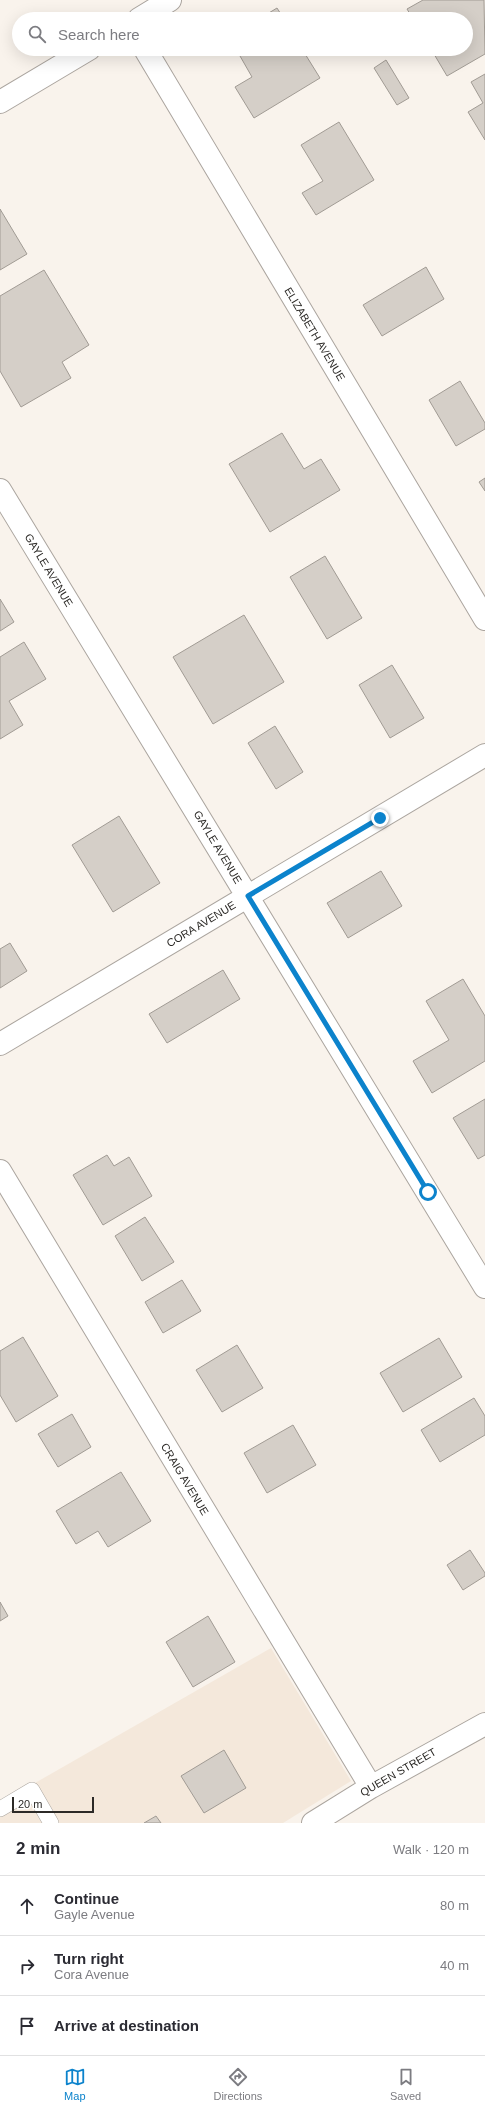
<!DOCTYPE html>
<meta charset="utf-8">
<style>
body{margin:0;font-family:Arial,sans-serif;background:#f7f7f7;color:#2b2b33}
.scale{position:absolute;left:12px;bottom:10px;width:82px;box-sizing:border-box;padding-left:4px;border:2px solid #2c2a27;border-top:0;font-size:11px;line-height:14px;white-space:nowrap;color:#2c2a27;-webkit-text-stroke:3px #fff;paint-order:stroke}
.stop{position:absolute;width:12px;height:12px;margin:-9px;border:3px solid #0c83cc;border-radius:50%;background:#fff}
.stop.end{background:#0c83cc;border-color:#fff;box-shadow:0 1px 4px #0008}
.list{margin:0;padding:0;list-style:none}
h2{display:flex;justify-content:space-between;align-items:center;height:52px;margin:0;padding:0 16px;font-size:17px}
h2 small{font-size:13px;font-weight:400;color:#7c7c81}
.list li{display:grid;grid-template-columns:26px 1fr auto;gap:12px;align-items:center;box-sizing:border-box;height:60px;padding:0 16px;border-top:1px solid #e1e1e2}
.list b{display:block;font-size:15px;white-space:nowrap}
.list p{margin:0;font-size:13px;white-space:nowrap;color:#7c7c81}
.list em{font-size:13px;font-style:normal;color:#7c7c81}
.icon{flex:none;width:22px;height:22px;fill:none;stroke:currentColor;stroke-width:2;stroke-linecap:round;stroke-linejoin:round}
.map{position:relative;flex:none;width:485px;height:1823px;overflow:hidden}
.search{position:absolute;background:#fff;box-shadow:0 4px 16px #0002;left:12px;right:12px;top:12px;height:44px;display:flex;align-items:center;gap:10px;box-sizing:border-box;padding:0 14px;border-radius:22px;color:#7c7c81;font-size:15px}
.sheet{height:232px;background:#fff}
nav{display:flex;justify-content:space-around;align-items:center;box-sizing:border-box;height:56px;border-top:1px solid #e1e1e2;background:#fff;font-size:11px;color:#7c7c81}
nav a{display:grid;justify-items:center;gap:2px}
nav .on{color:#0c83cc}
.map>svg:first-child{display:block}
.built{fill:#f4e8db}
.building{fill:#d5cfc8;stroke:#a19b94}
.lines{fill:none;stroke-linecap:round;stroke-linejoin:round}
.lane-casing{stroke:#aba59f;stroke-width:16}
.street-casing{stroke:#aba59f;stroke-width:24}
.lane{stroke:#fff;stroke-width:15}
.street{stroke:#fff;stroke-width:22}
.route{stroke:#0c83cc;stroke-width:5}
.labels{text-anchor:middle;stroke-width:3.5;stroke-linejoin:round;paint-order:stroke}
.street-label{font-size:11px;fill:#2c2a27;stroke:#fff}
</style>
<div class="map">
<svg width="485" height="1823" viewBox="0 0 485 1823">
<rect width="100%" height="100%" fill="#f9f3ec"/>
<path class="built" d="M271,1648L351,1781L283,1823H0V1803Z"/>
<path class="building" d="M423,0H484L485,54L447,76L431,49H466V19H413L407,9Z
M277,8L284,19H259Z
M236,49H302L320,78L254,118L235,87L252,77Z
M386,60L409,98L397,105L374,68Z
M485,74V140L468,112L483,103L471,82Z
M339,122L374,180L316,215L302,193L323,181L301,145Z
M0,209L27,254L0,270Z
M426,267L444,299L382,336L363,305Z
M44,270L89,345L62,362L71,378L21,407L0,371V296Z
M460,381L485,423V429L456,446L429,400Z
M282,433L304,469L321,459L340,490L270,532L229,464Z
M485,478V491L479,482Z
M325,556L362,618L327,639L290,577Z
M0,599L14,622L0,631Z
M244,615L284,682L213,724L173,657Z
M24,642L46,679L9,701L23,725L0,739V657Z
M392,665L424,718L390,738L359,685Z
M275,726L303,772L276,789L248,743Z
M119,816L160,883L113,912L72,845Z
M381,871L402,906L348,938L327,903Z
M10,943L27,971L0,988V949Z
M223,970L240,999L167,1043L149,1014Z
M463,979L485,1016V1061L432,1093L413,1061L449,1040L426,1001Z
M485,1099V1155L478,1159L453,1118Z
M107,1155L114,1166L129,1157L152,1196L103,1225L73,1175Z
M145,1217L174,1262L142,1281L115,1236Z
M182,1280L201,1311L163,1333L145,1302Z
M23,1337L58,1396L16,1422L0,1395V1351Z
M439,1338L462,1377L403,1412L380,1373Z
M237,1345L263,1388L222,1412L196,1370Z
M474,1398L485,1416V1435L440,1462L421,1430Z
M72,1414L91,1447L58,1467L38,1434Z
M293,1425L316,1465L267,1493L244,1453Z
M121,1472L151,1521L108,1547L98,1531L76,1544L56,1511Z
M470,1550L485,1573V1576L463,1590L447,1565Z
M0,1602L8,1616L0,1621Z
M208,1616L235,1662L193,1687L166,1642Z
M224,1750L246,1788L204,1813L181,1776Z
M156,1816L161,1823H144Z"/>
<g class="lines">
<defs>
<path id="lane" d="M0,1809L32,1790L51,1823"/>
<path id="street" d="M139,19L170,0
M145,49L485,619
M0,102L89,49
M0,490L485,1287
M0,1044L485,755
M0,1171L371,1787
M313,1823L371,1787L485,1724"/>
</defs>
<use href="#lane" class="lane-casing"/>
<use href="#street" class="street-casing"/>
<use href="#lane" class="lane"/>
<use href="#street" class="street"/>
</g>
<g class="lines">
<path class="route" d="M380,818L248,896L428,1192"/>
</g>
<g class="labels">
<g class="street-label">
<text transform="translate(315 334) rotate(59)" y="4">ELIZABETH AVENUE</text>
<text transform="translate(49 570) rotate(59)" y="4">GAYLE AVENUE</text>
<text transform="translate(218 847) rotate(59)" y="4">GAYLE AVENUE</text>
<text transform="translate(201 924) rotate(-31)" y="4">CORA AVENUE</text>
<text transform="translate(185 1479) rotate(59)" y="4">CRAIG AVENUE</text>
<text transform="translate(398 1772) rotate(-30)" y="4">QUEEN STREET</text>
</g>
</g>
</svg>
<div class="scale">20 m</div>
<div class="stop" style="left:428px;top:1192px"></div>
<div class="stop end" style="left:380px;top:818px"></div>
<div class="search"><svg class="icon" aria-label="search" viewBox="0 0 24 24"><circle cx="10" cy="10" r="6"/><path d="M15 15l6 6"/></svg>Search here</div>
</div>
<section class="sheet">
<h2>2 min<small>Walk · 120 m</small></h2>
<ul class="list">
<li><svg class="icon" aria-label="ahead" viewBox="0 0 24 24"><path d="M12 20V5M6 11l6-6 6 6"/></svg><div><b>Continue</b><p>Gayle Avenue</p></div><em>80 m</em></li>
<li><svg class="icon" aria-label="right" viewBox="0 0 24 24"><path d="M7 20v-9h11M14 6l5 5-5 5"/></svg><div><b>Turn right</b><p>Cora Avenue</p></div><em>40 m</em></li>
<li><svg class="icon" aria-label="arrive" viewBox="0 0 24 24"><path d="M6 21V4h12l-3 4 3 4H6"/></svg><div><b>Arrive at destination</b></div></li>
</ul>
</section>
<nav>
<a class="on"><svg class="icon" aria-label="map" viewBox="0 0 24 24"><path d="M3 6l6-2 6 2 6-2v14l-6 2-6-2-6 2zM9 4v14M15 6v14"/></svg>Map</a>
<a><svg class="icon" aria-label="directions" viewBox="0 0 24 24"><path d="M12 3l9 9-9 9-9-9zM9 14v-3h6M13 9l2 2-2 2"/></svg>Directions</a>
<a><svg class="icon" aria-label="saved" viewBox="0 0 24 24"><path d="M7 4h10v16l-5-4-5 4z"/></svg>Saved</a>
</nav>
